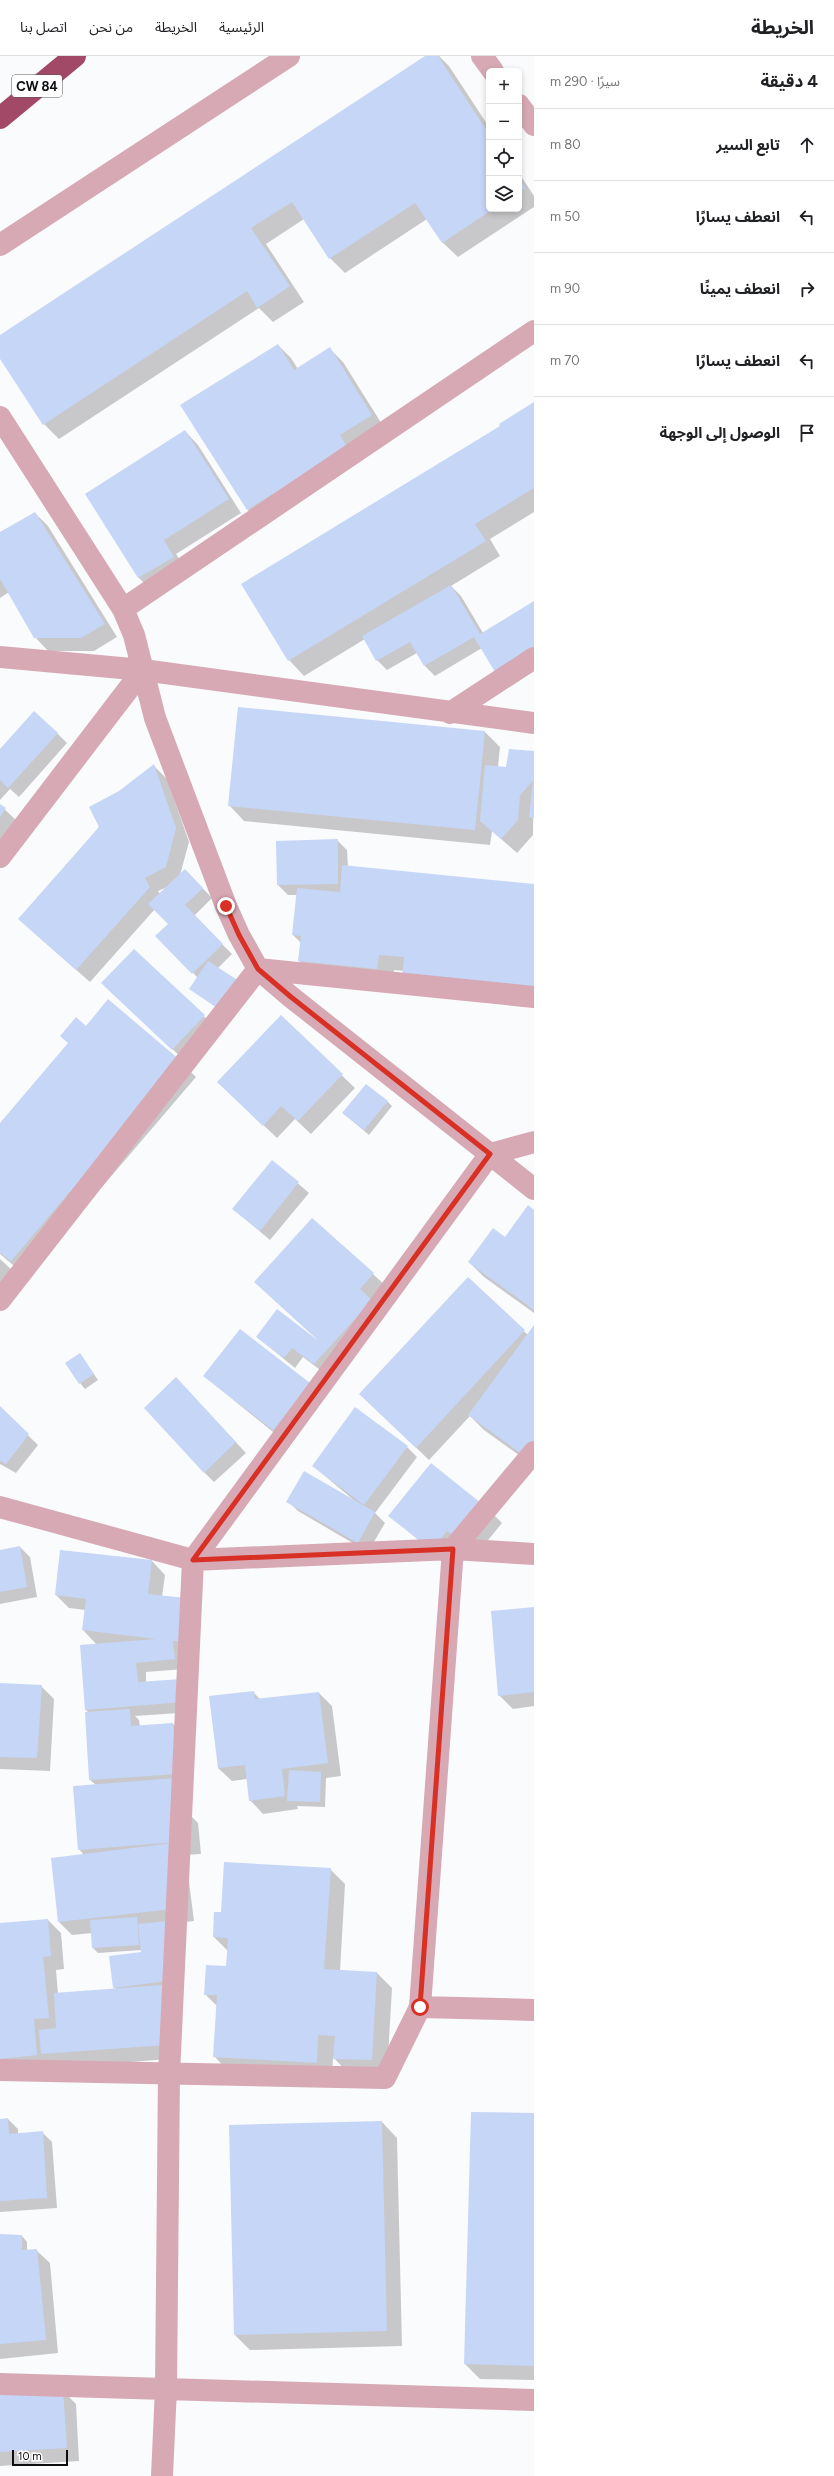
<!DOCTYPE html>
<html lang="ar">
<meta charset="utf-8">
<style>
body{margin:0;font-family:Figtree,"Noto Sans Arabic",sans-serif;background:#f2f2f2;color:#202124;direction:rtl}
.controls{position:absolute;right:12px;top:12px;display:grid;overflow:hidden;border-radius:6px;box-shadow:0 2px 6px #0003}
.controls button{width:36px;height:36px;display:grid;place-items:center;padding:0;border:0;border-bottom:1px solid #e0e0e0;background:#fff;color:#202124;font:20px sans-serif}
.scale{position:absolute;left:12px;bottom:10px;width:56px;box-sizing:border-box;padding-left:4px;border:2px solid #0c0e11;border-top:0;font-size:11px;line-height:14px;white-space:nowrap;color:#0c0e11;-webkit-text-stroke:3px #fff;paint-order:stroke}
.stop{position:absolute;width:12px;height:12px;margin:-9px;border:3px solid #d93025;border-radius:50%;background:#fff}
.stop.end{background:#d93025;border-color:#fff;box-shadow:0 1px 4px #0008}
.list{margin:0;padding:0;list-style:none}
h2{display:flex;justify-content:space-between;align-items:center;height:52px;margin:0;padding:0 16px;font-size:17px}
h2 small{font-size:13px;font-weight:400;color:#757577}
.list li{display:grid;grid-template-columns:26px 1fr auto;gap:12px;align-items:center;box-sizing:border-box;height:72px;padding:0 16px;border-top:1px solid #e0e0e0}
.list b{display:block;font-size:15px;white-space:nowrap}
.list em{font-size:13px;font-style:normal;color:#757577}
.icon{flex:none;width:22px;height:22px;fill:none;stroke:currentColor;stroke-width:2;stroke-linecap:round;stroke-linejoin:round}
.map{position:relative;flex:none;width:534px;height:2420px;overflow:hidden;direction:ltr}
header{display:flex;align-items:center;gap:24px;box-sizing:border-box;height:56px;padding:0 20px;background:#fff;border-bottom:1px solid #e0e0e0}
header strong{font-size:19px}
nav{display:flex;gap:22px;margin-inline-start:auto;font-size:14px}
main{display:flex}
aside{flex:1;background:#fff}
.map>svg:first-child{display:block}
.shadow{fill:#0003;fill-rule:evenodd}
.building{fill:#c6d6f7}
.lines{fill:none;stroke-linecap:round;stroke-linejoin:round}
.street{stroke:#d7a9b5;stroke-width:22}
.highway{stroke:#a24967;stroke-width:22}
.route{stroke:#d93025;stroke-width:5}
.labels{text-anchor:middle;stroke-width:3.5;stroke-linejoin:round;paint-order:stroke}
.shield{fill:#fff;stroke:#555658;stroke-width:1}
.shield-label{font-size:13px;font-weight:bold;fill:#0c0e11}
</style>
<header>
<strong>الخريطة</strong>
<nav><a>الرئيسية</a><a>الخريطة</a><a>من نحن</a><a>اتصل بنا</a></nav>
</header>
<main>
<aside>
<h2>4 دقيقة<small>سيرًا · 290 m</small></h2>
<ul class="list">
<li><svg class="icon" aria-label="ahead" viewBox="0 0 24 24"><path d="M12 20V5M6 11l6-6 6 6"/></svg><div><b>تابع السير</b></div><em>80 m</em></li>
<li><svg class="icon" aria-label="left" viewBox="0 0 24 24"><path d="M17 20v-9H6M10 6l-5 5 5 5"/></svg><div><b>انعطف يسارًا</b></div><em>50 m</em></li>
<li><svg class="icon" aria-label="right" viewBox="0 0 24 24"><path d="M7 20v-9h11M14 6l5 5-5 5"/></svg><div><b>انعطف يمينًا</b></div><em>90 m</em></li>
<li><svg class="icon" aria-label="left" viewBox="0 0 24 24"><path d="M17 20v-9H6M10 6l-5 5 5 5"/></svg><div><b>انعطف يسارًا</b></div><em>70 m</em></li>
<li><svg class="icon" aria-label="arrive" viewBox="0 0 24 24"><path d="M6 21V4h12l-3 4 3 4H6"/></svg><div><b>الوصول إلى الوجهة</b></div></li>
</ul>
</aside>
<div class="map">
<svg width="534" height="2420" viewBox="0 0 534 2420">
<rect width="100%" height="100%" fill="#fafbfd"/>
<path class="shadow" d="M427,0H439L449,10L489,71V153H519V117L534,140V151L458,201L442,186L427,163L345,217L330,202L304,163L266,188L304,246L273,266L259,252L59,383L44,368L0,301V281Z
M278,289L291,302L298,313L330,293L343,306L385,373L261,467L248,454L182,349Z
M534,347V456L490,483L500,500L451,530L461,540L483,577L534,546V615L509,631L482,592L435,620L425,610L417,597L387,614L377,604L365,583L304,620L289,604L501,370Z
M185,375L198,389L241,457L176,498L187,514L152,535L139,522L86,438Z
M35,457L48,470L117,581L94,595H48L35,581L9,536L0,542V477Z
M485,676L500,691L498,711L507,712L534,696L533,779L517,797L492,775L490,789L244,765L229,749Z
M57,677L67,687L19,741L10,733L0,744V695Z
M154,710L167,723L189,786L180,819L185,814L212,842L194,860L232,898L218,912L226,958L191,933L198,922L157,880L169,868L155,853L90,926L33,876L121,735ZM167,831L160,838L158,835Z
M0,749L18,766L0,793Z
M337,784L347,794L348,811L534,829L404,915L394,914L392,928L315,920L299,905L301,887L293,879L297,839H288L278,829L277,786Z
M134,894L214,970L183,1003L112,937Z
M281,961L355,1032L311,1078L295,1063L277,1082L232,1039Z
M86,972L181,1006L196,1021L26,1220L0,1198V1068Z
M387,1045L392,1050L369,1079L343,1057Z
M272,1105L309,1137L270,1184L233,1153Z
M534,1155V1257L484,1221L469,1206L505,1182Z
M313,1163L387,1231L324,1317L303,1301L295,1312L257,1281L319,1285L255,1226Z
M0,1203L15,1217L0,1235Z
M468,1223L528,1279L534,1270V1410L484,1374L470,1360L429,1404L360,1338Z
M80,1298L98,1324L85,1333L80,1327Z
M204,1320L309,1328L283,1384Z
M186,1333L246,1397L214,1426L204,1416Z
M0,1352L38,1389L16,1417L0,1408Z
M356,1353L407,1391L417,1401L375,1457L385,1467L368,1496L298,1455L288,1445L356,1446L313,1410Z
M492,1457L502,1467L476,1499L442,1504L390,1460Z
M20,1491L30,1501L37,1541L0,1548V1495Z
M152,1505L165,1519L162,1541L185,1543V1613L146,1616V1626L193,1656L135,1660L139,1664L140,1670L173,1668L183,1678L190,1759L198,1767L201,1798L184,1799L186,1802L194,1865L169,1868L178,1876L184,1934L168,1936L179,2002L0,2017V1868L48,1864L61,1877L64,1913L56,1914L58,1938L116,1933L114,1931L142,1897V1894L98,1897L93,1892L92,1877L72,1879L59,1866L84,1799L79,1793L96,1729L90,1724L89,1657L86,1654L97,1589L83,1574L85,1554L69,1552L56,1539Z
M534,1552V1650L513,1653L499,1639Z
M0,1628L41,1630L54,1643L50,1715L0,1713Z
M253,1636L261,1644L319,1637L332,1650L341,1720L326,1722L325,1751L297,1750L298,1753L263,1758L250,1744L247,1723L232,1725L218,1712Z
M330,1813L345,1828L340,1915L377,1917L392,1932L387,2019L349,2018L333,2001L332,2021L229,2016L214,2000L217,1950L205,1938L227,1911L228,1895L214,1881L222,1857Z
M534,2058V2324L480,2323L465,2308Z
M8,2063L18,2073V2078L42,2076L52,2086L57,2152L0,2156V2064Z
M382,2066L397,2082L402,2290L250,2294L235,2279Z
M0,2179L22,2180L27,2186V2195L36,2194L50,2207L58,2297L0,2303Z
M63,2335L76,2348L79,2405L0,2410V2339Z"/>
<path class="building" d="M425,0H438L489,78V153H493L442,187L415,147L329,203L292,146L251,172L290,230L257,252L247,235L43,369L0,303V279Z
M519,123L525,132L519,136Z
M278,288L294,314L330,291L372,359L340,379L347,391L247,454L180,349Z
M534,346V432L475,468L486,485L288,605L241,528L500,370L499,368Z
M185,374L229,443L164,484L174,501L138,522L85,438Z
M35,456L105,568L81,582H34L0,523V476Z
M451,529L480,578L534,545V599L498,621L474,581L424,610L410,586L376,605L362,580Z
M238,651L485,675L475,774L228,750Z
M34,655L58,677L8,732L0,724V693Z
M509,693L534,695V762L529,761L533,725L520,739L518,764L501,783L480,765L485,709L506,711Z
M154,708L176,772L166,811L145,822L150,831L76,914L18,863L99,771L89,751L119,735Z
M0,748L6,752L0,761Z
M338,783V828L277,829L276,785Z
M342,809L534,828V935L402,922L404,901L379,899L377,913L298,905L301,880L292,879L297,832L340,836Z
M185,813L203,832L185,849L223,888L192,918L155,880L168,868L148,848Z
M134,893L205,959L172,994L101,927Z
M208,905L239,925L220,954L189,933Z
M108,943L181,1005L11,1205L0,1197V1067L68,987L60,980L76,961L86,970Z
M281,959L343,1018L298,1065L281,1050L263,1070L217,1026Z
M366,1028L388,1045L364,1074L342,1057Z
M272,1104L299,1126L260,1175L232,1153Z
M528,1149L534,1154V1254L468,1206L493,1172L505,1181Z
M312,1162L374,1217L360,1233L372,1244L314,1308L292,1292L284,1302L256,1281L277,1253L320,1286L254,1226Z
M468,1221L525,1274L416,1392L359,1338Z
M534,1269V1407L468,1359Z
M240,1273L310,1327L273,1374L203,1320Z
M80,1297L94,1318L79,1328L65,1307Z
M176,1321L236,1386L204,1417L144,1352Z
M0,1350L29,1378L6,1408L0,1405Z
M355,1351L408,1390L364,1449L312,1410Z
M431,1407L492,1456L466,1490L447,1475L432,1494L388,1460Z
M304,1415L375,1456L358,1487L286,1446Z
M20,1490L27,1531L0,1536V1494Z
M60,1494L152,1504L148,1538L186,1542L181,1585H173L175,1603L136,1607L138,1626L181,1623L183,1646L85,1654L80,1589L156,1583L82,1574L86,1543L55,1539Z
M534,1551V1636L498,1640L491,1555Z
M0,1627L42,1629L37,1702L0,1701Z
M254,1635L255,1643L319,1636L328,1707L282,1713L285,1740L249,1745L245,1709L218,1712L209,1640Z
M130,1653L131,1670L173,1667L177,1718L89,1724L85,1656Z
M289,1714L321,1716L320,1746L287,1745Z
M176,1722L188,1785L78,1794L73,1730Z
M173,1787L181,1852L58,1866L51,1802Z
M224,1806L331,1812L324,1913L377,1916L372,2004L333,2003L335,1980L318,1979L317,2007L213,2001L217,1939H204L206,1909L226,1910L228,1882L213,1881L214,1856H221Z
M137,1861L139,1889L92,1892L90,1864Z
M48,1863L51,1900L43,1901L49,1962L34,1963L37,1999L0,2003V1867Z
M168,1865L175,1924L113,1932L109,1900L141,1896L138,1868Z
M162,1929L166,1989L41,1998L39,1974L56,1972L54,1937Z
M471,2056L534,2057V2310L464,2308Z
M8,2062L9,2078L43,2075L47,2142L0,2145V2063Z
M382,2065L387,2275L234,2279L229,2069Z
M0,2178L22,2179V2194L37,2193L46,2284L0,2288Z
M63,2334L67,2392L0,2396V2338Z"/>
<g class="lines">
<path class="street" d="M482,0L493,15
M519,49L534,69
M0,189L289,0
M0,361L123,553L134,579L155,662L226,850L239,879L258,913L291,941L534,1133
M123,553L534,275
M0,601L143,614L534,667
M450,657L534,602
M0,801L143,614
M0,1244L258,913L534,941
M0,1451L193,1504L453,1493L534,1498
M420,1951L534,1954
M0,2014L385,2022L420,1951L453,1493L534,1396
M0,2328L534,2344
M162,2420L166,2332L169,2018L193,1504L490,1098L534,1086"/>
<path class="highway" d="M0,62L75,0"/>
</g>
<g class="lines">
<path class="route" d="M226,850L239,879L258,913L291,941L490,1098L193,1504L453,1493L420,1951"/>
</g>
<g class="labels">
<rect class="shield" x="12" y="19" width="50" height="22" rx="3"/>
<g class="shield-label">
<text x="37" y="35">CW 84</text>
</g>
</g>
</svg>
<div class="controls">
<button>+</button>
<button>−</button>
<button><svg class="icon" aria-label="locate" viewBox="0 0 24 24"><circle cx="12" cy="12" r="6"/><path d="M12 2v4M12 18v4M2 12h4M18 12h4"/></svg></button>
<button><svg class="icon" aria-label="layers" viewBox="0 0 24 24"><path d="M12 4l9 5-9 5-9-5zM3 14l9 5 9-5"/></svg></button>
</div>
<div class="scale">10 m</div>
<div class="stop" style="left:420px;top:1951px"></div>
<div class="stop end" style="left:226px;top:850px"></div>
</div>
</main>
